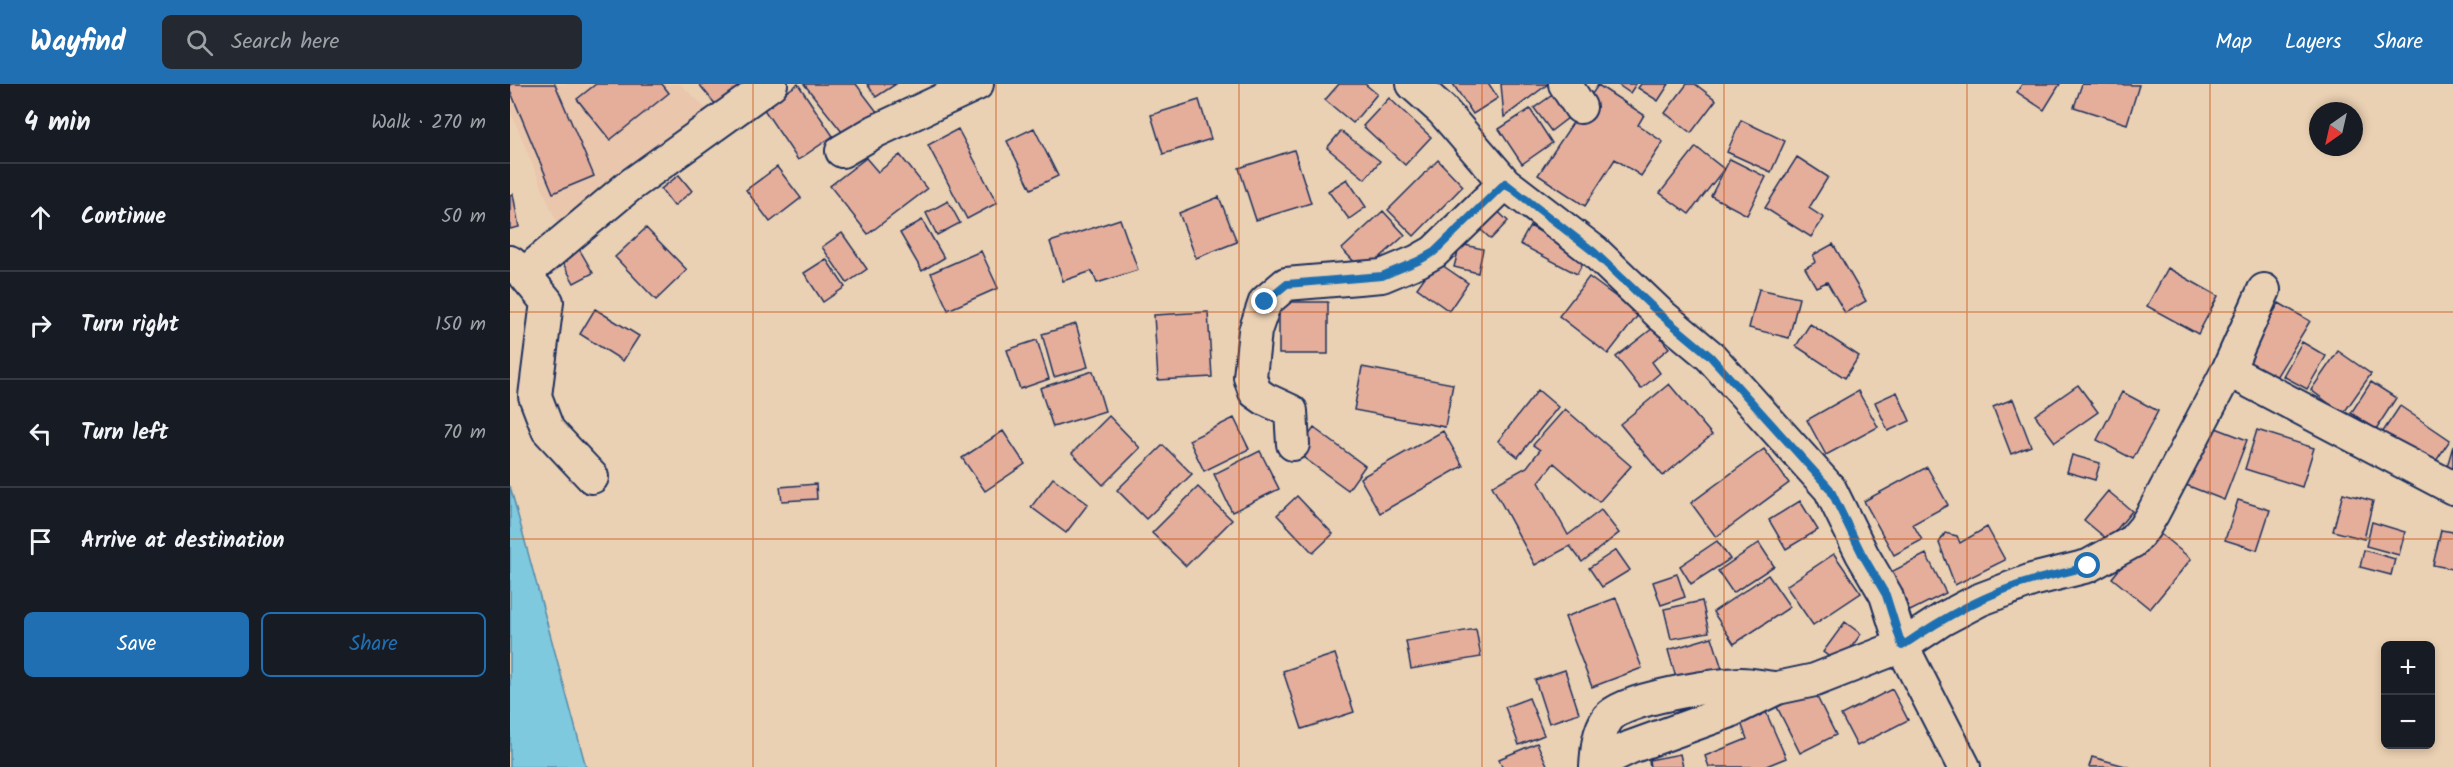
<!DOCTYPE html>
<meta charset="utf-8">
<style>
body{margin:0;font-family:Kalam,sans-serif;background:#242831;color:#f1f3f6}
.controls{position:absolute;right:18px;bottom:18px;display:grid;overflow:hidden;border-radius:9px;box-shadow:0 3px 9px #0003}
.controls button{width:54px;height:54px;display:grid;place-items:center;padding:0;border:0;border-bottom:2px solid #363941;background:#171b24;color:#f1f3f6;font:30px sans-serif}
.compass{position:absolute;left:1799px;top:18px;width:54px;height:54px;border-radius:50%;background:#171b24;box-shadow:0 3px 9px #0003;rotate:214deg}
.stop{position:absolute;width:18px;height:18px;margin:-14px;border:4px solid #1f6fb2;border-radius:50%;background:#fff}
.stop.end{background:#1f6fb2;border-color:#fff;box-shadow:0 2px 6px #0008}
.list{margin:0;padding:0;list-style:none}
h2{display:flex;justify-content:space-between;align-items:center;height:78px;margin:0;padding:0 24px;font-size:26px}
h2 small{font-size:20px;font-weight:400;color:#9ea1a6}
.list li{display:grid;grid-template-columns:39px 1fr auto;gap:18px;align-items:center;box-sizing:border-box;height:108px;padding:0 24px;border-top:2px solid #363941}
.list b{display:block;font-size:22px;white-space:nowrap}
.list em{font-size:20px;font-style:normal;color:#9ea1a6}
.actions{display:flex;gap:12px;padding:18px 24px}
.actions a{flex:1;padding:14px 0;border:2px solid #1f6fb2;border-radius:9px;text-align:center;font-size:21px;color:#1f6fb2}
.actions .main{background:#1f6fb2;color:#fff}
.icon{flex:none;width:33px;height:33px;fill:none;stroke:currentColor;stroke-width:2;stroke-linecap:round;stroke-linejoin:round}
.map{position:relative;flex:none;width:1943px;height:683px;overflow:hidden}
header{display:flex;align-items:center;gap:36px;box-sizing:border-box;height:84px;padding:0 30px;background:#1f6fb2;color:#fff}
header strong{font-size:28px}
nav{display:flex;gap:33px;margin-inline-start:auto;font-size:21px}
.search{width:420px;height:54px;background:#242831;display:flex;align-items:center;gap:15px;box-sizing:border-box;padding:0 21px;border-radius:9px;color:#9ea1a6;font-size:22px}
main{display:flex}
aside{flex:1;background:#171b24}
.map>svg:first-child{display:block}
.built{fill:#e9c6ac}
.water{fill:#7ec9de;stroke:#568bab;stroke-width:1.5}
.building{fill:#e5ae9b;stroke:#1b2f5e;stroke-width:1.5}
.lines{fill:none;stroke-linecap:round;stroke-linejoin:round}
.minor-casing{stroke:#1b2f5e;stroke-width:36}
.minor{stroke:#ebd1b3;stroke-width:32}
.route{stroke:#1f6fb2;stroke-width:8}
.grid{fill:none;stroke:#c95318;stroke-width:1.5;stroke-opacity:0.55}
</style>
<header>
<strong>Wayfind</strong>
<div class="search"><svg class="icon" aria-label="search" viewBox="0 0 24 24"><circle cx="10" cy="10" r="6"/><path d="M15 15l6 6"/></svg>Search here</div>
<nav><a>Map</a><a>Layers</a><a>Share</a></nav>
</header>
<main>
<aside>
<h2>4 min<small>Walk · 270 m</small></h2>
<ul class="list">
<li><svg class="icon" aria-label="ahead" viewBox="0 0 24 24"><path d="M12 20V5M6 11l6-6 6 6"/></svg><div><b>Continue</b></div><em>50 m</em></li>
<li><svg class="icon" aria-label="right" viewBox="0 0 24 24"><path d="M7 20v-9h11M14 6l5 5-5 5"/></svg><div><b>Turn right</b></div><em>150 m</em></li>
<li><svg class="icon" aria-label="left" viewBox="0 0 24 24"><path d="M17 20v-9H6M10 6l-5 5 5 5"/></svg><div><b>Turn left</b></div><em>70 m</em></li>
<li><svg class="icon" aria-label="arrive" viewBox="0 0 24 24"><path d="M6 21V4h12l-3 4 3 4H6"/></svg><div><b>Arrive at destination</b></div></li>
</ul>
<div class="actions"><a class="main">Save</a><a>Share</a></div>
</aside>
<div class="map">
<svg width="1943" height="683" viewBox="0 0 1943 683">
<rect width="100%" height="100%" fill="#ebd1b3"/>
<filter id="ink" filterUnits="userSpaceOnUse"><feTurbulence type="fractalNoise" baseFrequency=".0167" numOctaves="2"/><feDisplacementMap in="SourceGraphic" scale="12" xChannelSelector="R" yChannelSelector="G"/><feConvolveMatrix kernelMatrix="1 2 1 2 8 2 1 2 1" color-interpolation-filters="sRGB"/></filter>
<g filter="url(#ink)">
<path class="built" d="M0,0H170L201,29L49,144L0,26Z"/>
<path class="water" d="M0,402L76,683H0Z"/>
<path class="building" d="M0,0H45L84,92L43,109L0,6Z
M86,0H152L159,9L100,56L67,15Z
M189,0H232L206,21Z
M288,0L323,52L288,76L253,24Z
M294,0H346L368,29L336,53Z
M357,0H386L366,13Z
M829,0H855L867,10L843,39L815,16Z
M943,0H979L988,14L963,30Z
M991,0H1038L994,33Z
M1107,0H1126L1120,9Z
M1131,0H1159L1148,17L1128,4Z
M1177,0H1185L1206,16L1181,49L1155,29Z
M1512,0H1550L1534,26L1507,8Z
M1572,0L1629,1L1617,40L1564,23Z
M1088,1L1134,31L1128,41L1153,58L1131,92L1105,75L1075,122L1028,91Z
M1051,5L1067,27L1041,47L1024,24Z
M879,14L921,53L895,81L853,42Z
M689,16L701,55L653,70L641,31Z
M1020,25L1042,59L1012,80L989,45Z
M1231,36L1275,57L1261,88L1217,68Z
M524,44L548,92L521,105L497,57Z
M448,45L487,119L457,135L418,61Z
M831,47L870,77L855,95L817,64Z
M1186,63L1214,85L1179,130L1150,109Z
M784,66L801,119L746,136L729,84Z
M390,71L417,105L358,150L320,102L356,74L368,88Z
M1287,73L1318,93L1299,124L1314,134L1301,153L1255,124Z
M1220,75L1256,93L1237,131L1201,112Z
M928,76L953,102L904,152L878,126Z
M267,83L291,114L260,138L236,106Z
M169,91L182,107L164,122L151,105Z
M837,95L856,123L839,135L818,107Z
M3,110L9,143L0,145V111Z
M709,113L727,158L686,174L669,129Z
M438,117L450,139L427,151L416,129Z
M978,118L998,137L981,155L960,136Z
M873,127L895,151L854,188L832,165Z
M610,135L628,186L587,199L582,187L553,197L540,158Z
M412,136L434,174L412,187L390,149Z
M1020,142L1076,173L1067,190L1010,160Z
M136,144L177,186L146,216L105,173Z
M332,149L357,185L337,199L312,163Z
M950,160L973,165L968,189L944,183Z
M1323,160L1356,217L1335,229L1317,198L1306,203L1295,184L1306,178L1303,171Z
M68,163L83,189L64,199L50,174Z
M471,167L488,204L438,226L421,189Z
M316,175L335,203L313,218L294,189Z
M926,177L958,199L939,227L907,204Z
M1658,184L1708,212L1688,250L1637,222Z
M1079,193L1129,230L1098,270L1049,232Z
M1249,205L1289,214L1279,254L1239,244Z
M769,218H818V270H769Z
M1769,219L1800,237L1765,295L1735,276Z
M85,225L129,252L113,277L70,250Z
M698,228L702,293L648,296L644,231Z
M566,240L578,283L544,293L532,250Z
M1300,240L1349,272L1335,294L1286,262Z
M1143,244L1159,264L1142,278L1150,289L1131,305L1106,273Z
M527,256L539,295L510,305L497,266Z
M1792,258L1816,272L1797,305L1773,292Z
M1828,267L1861,290L1833,330L1801,306Z
M852,283L943,300L935,343L844,326Z
M583,287L595,327L543,343L530,304Z
M1861,298L1886,314L1866,345L1841,329Z
M1159,300L1202,351L1153,392L1110,340Z
M1568,301L1588,328L1545,358L1525,331Z
M1028,306L1048,323L1008,373L988,357Z
M1348,307L1368,343L1316,371L1297,336Z
M1387,308L1400,337L1378,347L1365,318Z
M1612,308L1648,327L1623,375L1587,356Z
M1503,315L1521,362L1501,370L1483,323Z
M1890,322L1940,356L1922,383L1872,349Z
M1055,325L1121,382L1089,418L1044,379L1029,398L1058,451L1091,426L1109,449L1072,478L1060,462L1025,481L982,402L1017,383L1030,366L1023,361Z
M599,332L630,364L593,401L562,369Z
M724,334L739,365L694,387L679,356Z
M1698,341L1737,356L1714,416L1676,401Z
M804,344L855,382L838,406L786,368Z
M1747,346L1804,364L1792,403L1735,385Z
M493,347L515,380L475,407L452,374Z
M933,347L953,382L870,429L850,394Z
M653,361L682,390L636,435L607,406Z
M1943,362V396L1934,393Z
M1254,365L1279,399L1206,453L1181,419Z
M750,367L769,405L722,428L704,390Z
M1562,371L1590,379L1585,396L1557,388Z
M1417,383L1438,421L1403,440L1412,456L1384,471L1354,417Z
M543,394L578,420L556,449L521,423Z
M306,400L307,415L272,417L270,403Z
M688,403L722,436L676,482L642,449Z
M1598,407L1622,427L1598,456L1574,436Z
M1833,409L1863,417L1854,455L1823,447Z
M787,412L823,450L803,469L767,431Z
M1728,416L1760,426L1747,466L1715,456Z
M1290,417L1308,446L1276,465L1259,436Z
M1862,438L1895,448L1889,471L1856,462Z
M1477,443L1495,476L1445,501L1429,459L1435,449L1447,452L1450,459Z
M1643,444L1681,475L1640,525L1602,494Z
M1931,446L1943,448V485L1923,481Z
M1207,457L1220,475L1181,500L1170,482Z
M1249,459L1264,482L1223,509L1208,487Z
M1106,466L1120,486L1092,503L1079,484Z
M1854,466L1885,475L1881,491L1850,483Z
M1324,470L1351,509L1303,541L1276,502Z
M1416,470L1436,509L1400,527L1381,488Z
M1167,490L1175,513L1151,521L1143,498Z
M1258,491L1280,523L1224,560L1203,528Z
M1106,514L1132,584L1082,603L1055,533Z
M1192,517L1199,548L1161,555L1154,525Z
M1335,538L1351,550L1329,580L1313,568Z
M966,545L971,573L901,585L896,557Z
M1202,553L1214,591L1169,604L1158,566Z
M825,570L844,628L792,645L773,587Z
M1055,586L1069,629L1039,639L1025,596Z
M1303,605L1326,651L1290,669L1267,623Z
M1382,605L1398,636L1347,662L1331,631Z
M1019,614L1034,651L1009,661L995,623Z
M1255,626L1276,674L1254,683H1199L1195,672L1237,655L1230,636Z
M1027,659L1038,683H992L989,675Z
M1170,670L1173,683H1140L1139,676Z
M1582,673L1619,683H1579Z"/>
<g class="lines">
<defs>
<path id="minor" d="M903,0L932,26L995,99L1085,168L1151,231L1200,272L1320,405L1352,470L1376,511L1392,562L1454,683
M1055,0L1070,23
M332,67L366,47L467,0
M0,178L14,190L37,218L25,312L38,346L82,393
M14,190L118,103L261,0
M1718,286L1943,404
M783,360L781,327L755,315L745,308L740,293L745,247L755,218L776,200L872,192L908,177L924,168L995,99
M1086,683C1087,667 1088,648 1098,634C1114,614 1204,601 1231,600C1242,600 1253,603 1263,604
M1091,683L1098,674L1121,663L1218,628L1267,604L1305,596L1392,562L1433,535L1469,516L1522,496L1578,482L1622,458L1634,444L1643,429L1718,286L1754,206"/>
</defs>
<use href="#minor" class="minor-casing"/>
<use href="#minor" class="minor"/>
</g>
</g>
<g class="lines" filter="url(#ink)">
<path class="route" d="M755,218L777,200L872,192L908,177L924,168L995,99L1084,168L1151,231L1200,272L1320,405L1352,470L1376,511L1392,562C1433,534 1476,509 1524,496C1542,491 1560,488 1578,482"/>
</g>
<path class="grid" d="M243,0V683M486,0V683M729,0V683M972,0V683M1214,0V683M1457,0V683M1700,0V683M0,228H1943M0,455H1943"/>
</svg>
<div class="controls">
<button>+</button>
<button>−</button>
</div>
<svg class="compass" viewBox="-18 -18 36 36"><path d="M0-13l5 13h-10z" fill="#e53935"/><path d="M0 13l5-13h-10z" fill="#9ea1a6"/></svg>
<div class="stop" style="left:1578px;top:482px"></div>
<div class="stop end" style="left:755px;top:218px"></div>
</div>
</main>
